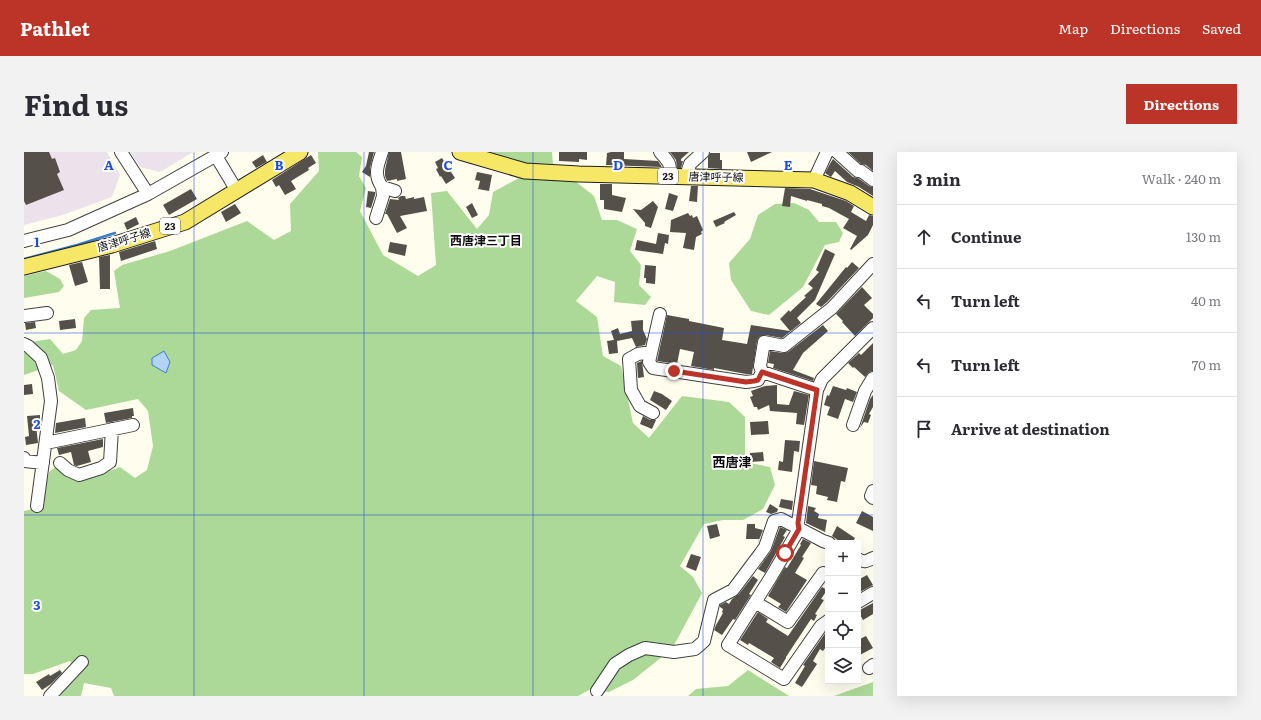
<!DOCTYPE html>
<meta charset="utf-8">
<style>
body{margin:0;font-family:Literata,"Noto Sans JP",serif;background:#f2f2f3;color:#2b2b33}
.controls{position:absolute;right:12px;bottom:12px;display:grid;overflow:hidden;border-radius:0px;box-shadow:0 4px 16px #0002}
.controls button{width:36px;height:36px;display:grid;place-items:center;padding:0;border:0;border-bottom:1px solid #e1e1e2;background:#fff;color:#2b2b33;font:20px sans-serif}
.stop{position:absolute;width:12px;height:12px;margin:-9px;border:3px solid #bc3427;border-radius:50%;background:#fff}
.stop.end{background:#bc3427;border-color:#fff;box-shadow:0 1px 4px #0008}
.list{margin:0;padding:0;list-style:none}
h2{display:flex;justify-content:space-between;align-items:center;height:52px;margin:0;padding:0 16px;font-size:17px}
h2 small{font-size:13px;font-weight:400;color:#7c7c81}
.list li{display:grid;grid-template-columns:26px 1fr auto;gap:12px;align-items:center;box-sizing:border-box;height:64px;padding:0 16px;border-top:1px solid #e1e1e2}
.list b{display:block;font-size:15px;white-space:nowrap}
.list em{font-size:13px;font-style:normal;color:#7c7c81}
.icon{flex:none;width:22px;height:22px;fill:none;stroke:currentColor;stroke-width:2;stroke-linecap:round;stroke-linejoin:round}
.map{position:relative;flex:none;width:849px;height:544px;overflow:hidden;border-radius:0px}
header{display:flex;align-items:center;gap:24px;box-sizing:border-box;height:56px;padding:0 20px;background:#bc3427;color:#fff}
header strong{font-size:19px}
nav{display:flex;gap:22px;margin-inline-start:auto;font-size:14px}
.intro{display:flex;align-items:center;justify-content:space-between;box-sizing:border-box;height:96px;padding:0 24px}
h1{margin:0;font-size:28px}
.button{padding:10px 18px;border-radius:0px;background:#bc3427;color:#fff;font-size:14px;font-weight:700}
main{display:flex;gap:24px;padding:0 24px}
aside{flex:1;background:#fff;border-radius:0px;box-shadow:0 4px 16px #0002}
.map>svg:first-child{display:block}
.industrial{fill:#ece2ec}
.forest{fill:#acd997}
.water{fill:#b3d3f5;stroke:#3b7ecc}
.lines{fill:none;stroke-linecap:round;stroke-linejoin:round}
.stream{stroke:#3b7ecc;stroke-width:2.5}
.building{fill:#56504a}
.minor-casing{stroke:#404040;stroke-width:14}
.major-casing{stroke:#1e1e1e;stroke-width:17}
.minor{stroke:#fff;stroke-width:12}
.major{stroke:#f7e766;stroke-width:15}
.route{stroke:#bc3427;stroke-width:5}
.grid{fill:none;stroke:#1d4ed8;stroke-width:1;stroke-opacity:0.55}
.labels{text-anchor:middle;stroke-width:4;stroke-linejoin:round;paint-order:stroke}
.shield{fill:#fff;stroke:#565656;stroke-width:1}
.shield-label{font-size:10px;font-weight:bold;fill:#0d0d0d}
.street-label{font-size:11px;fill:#0d0d0d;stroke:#fff}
.neighbourhood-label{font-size:12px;font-weight:bold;fill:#0d0d0d;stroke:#fff}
.quarter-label{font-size:13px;font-weight:bold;fill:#0d0d0d;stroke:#fff}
.grid-label{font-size:13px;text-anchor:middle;font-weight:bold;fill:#1d4ed8;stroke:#fff;stroke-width:4;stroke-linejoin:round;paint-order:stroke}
</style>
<header>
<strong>Pathlet</strong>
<nav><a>Map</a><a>Directions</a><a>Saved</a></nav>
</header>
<div class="intro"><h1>Find us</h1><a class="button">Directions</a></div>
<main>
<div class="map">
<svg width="849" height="544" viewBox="0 0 849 544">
<rect width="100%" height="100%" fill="#fffeee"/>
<path class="industrial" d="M0,0H83L96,23L88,45L39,63L0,73Z
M106,0H169L136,20L116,15Z"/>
<path class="forest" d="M294,0H332L338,5L335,24L342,36L336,59L359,103L394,124L412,113L407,41L423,39L453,77L465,63L469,40L495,26L551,29L570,44L578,68H593L613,77L606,99L617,113L615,133L627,145L621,153L590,150L591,130L573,124L552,149L573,165L579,204L597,214L609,271L625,286L658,244L705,250L721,265V310L746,315L751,333L739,357L719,368H699L680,372L656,414L669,425L678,441L648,497L609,528L585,540L565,538L554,544H90L87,536L60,531L57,544H31L51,520L46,509L9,522H0V359L17,355L25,320L34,313L55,330L96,315L111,326L123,318L129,294L124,259L114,247L62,258L35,239L29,213L0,223V191L26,187L39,202L52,198L58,189L60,166L67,158L96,156L90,119L98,113L146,99L223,69L250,88L267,79L266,52L295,19Z
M465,0H528L529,12L497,11Z
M770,51L785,58L795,70H812L819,81L815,90L801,93L779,135L745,163L727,159L707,128L705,111L726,87L734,63L751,52Z
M22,119L36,127L40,134L35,140L0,146V124Z
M724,518L765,544H664L672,537L704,534Z
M849,530V544H810Z"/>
<path class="water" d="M140,199L146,210L142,221L128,213V206Z"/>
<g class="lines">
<path class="stream" d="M0,107L53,93L91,81"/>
</g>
<path class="building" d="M0,0H25L28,7L31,6L36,20L33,22L40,38L2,53L0,49Z
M345,0H350L346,16V25L338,20L342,14Z
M365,0H377L382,27L373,29V27L363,29L361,24V18Z
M535,0H563V8L555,7V10L535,9Z
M587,0H600V7L634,9L638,15L582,13L583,1Z
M646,0H665L657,7V9H659L657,16H653L652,8Z
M723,0H748L727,10Z
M824,0H849V19L842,13L837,12Z
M686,1H696V8H698V17L684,16V5Z
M239,3L243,10L232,16L228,10Z
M287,3L292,11L284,16L285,18L267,29L272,37L261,43L255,33L252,35L248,28Z
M418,6L431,26L422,32L417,24L416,25L412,17L414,16L411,10Z
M809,7L829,25L834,26L845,34L849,35V44L835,35L823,30L811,19L807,25L801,21L807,10Z
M453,20L468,23L465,39L454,37L456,29L451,28Z
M576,32H588V43L602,46L598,60L580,57V48H576Z
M667,34H674L673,50L665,49Z
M761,36L786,37L822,49L830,54L827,60L842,69L845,63L849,64V73L844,83L827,98L826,97L833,84L819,76L825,67L805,56L798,54V52L783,48V49L767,44L766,55L758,54Z
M167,37L173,47L145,63L139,53Z
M344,39L351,40V43L347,56L342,55Z
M645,41L654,44L649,59L641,57Z
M377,44H381L382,47L390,45V47L400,45L403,59L376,64L383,76L373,81L363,62H361L366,47L375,48L374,46Z
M629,49L634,55L627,76L621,74V71L609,57L617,58Z
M448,51L454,63L448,66L442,55Z
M211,52L217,61L202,70L197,60Z
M710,60L712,63L700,70L701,71L692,75L689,69Z
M664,61L666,64L668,63L669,66L673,64L679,78L677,80L678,82L672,85L670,98L659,96L662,81L646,80L647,68Z
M112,65L115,72L103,78L100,71Z
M634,81L645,83L644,92L641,91L639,102L611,98L613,88L632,92Z
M131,89L133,97L97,109L95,100Z
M366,90L383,93L381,104L364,100Z
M801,97L811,102L791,148L773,166L777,171L758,186L741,183L735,185L733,189L728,222H722L690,216V218L667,214L670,200L656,197L653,212L633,209L643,163L665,167V169L700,176L698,188L723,192L727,173L766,179L756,167L765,158L766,160L782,145L780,144L789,136L784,132L795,120L792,118Z
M86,103V137H76L75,105Z
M58,110L64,130L51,134L45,113Z
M828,110L835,116L803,150L797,155L792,152L822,115L823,116Z
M621,113L632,114L631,132L622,131V126H620Z
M838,135L848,146L840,153L849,162V166L831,184L818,170L819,169L812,162Z
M51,167L52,176L36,178L35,169Z
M619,168V178L623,187L621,193L612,195L608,186L593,189L594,201L585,202L583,189L590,188L587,179L594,176L596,182L608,179L607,169Z
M11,170L12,176L2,178L1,171Z
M799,173L804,179L779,201L769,218L790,226L789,229L749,216L750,212L744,211L746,199L759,201L764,200Z
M849,191V219L845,220L841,225L830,215L829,216L824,211L835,201L837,203Z
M618,209L620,225L614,226L613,211Z
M8,232L9,242L0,243V233Z
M753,233V252L765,253L770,239L785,243L780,273L772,272L773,261L746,259L745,253L734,258L733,255H730L726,245L729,244L727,239L741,234Z
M809,234L822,238L823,236L833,240L829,250L821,247L814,267L803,263L806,255L800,253L803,243L805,244Z
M630,239L638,242L648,249L642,258L626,248Z
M849,243V255L845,262L847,263L844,271L840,270L836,276L846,247Z
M109,256L110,264H108V266L82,271L80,261Z
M16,263V273H12L14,291L2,293L1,285L5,284L3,264Z
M619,264L626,268H632L628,277L616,272Z
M61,266L62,275L31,281L32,271Z
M744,269L745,282L727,283L726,270Z
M79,287V295L64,299L67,310L53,314L50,313L47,300L35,303L33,296Z
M761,288L776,289L775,300L770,299L768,320L754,318L755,309L759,310Z
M739,300L740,309L726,310V301Z
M790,309L824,316L821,330L817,329L813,350L803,348L804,345L792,342L793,334L787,333Z
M757,347L769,349L768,358L755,355Z
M746,352L754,357L753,360L747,362L742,360Z
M784,354L792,356L790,359L795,362L794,366L803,368L801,380L782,371Z
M838,359L849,365V379L832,371Z
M693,372L696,384L686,387L683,374Z
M723,372H731V376L739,378L733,393L735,387H722Z
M813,374L831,386L828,391H818L808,384Z
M756,375L763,378L759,384L761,385L741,421L734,417L747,399Z
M779,387L787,391L778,405L780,406L771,421L783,428L762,460L754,455L757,452L744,444L761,415L763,416L777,393L776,392Z
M667,402L677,405L672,419L662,415Z
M843,423L849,433L834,441V428Z
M729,424L734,428L725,442L727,443L711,468L709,467L698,483L690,478L692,473L699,461L698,460L699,457L696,455V453L702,450L705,452L708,447L715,442Z
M798,435L803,438L797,447L800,448L791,462L793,463L790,469L787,467L762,505V506L756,516L747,510L750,506L725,491L724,493L716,488L734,460L744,467L742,470L764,484Z
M849,451V462L839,468L834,459Z
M802,480L804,482V492L799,499L796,497L789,509L793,512L778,535L771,531L781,514L779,513Z
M842,484L849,496L834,504V488Z
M36,518L38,521L27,532L18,538L12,530L25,522L26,524Z"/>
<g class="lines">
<defs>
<path id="minor" d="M97,0L124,42
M358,0C354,13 349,22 358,35
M636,0C644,9 648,12 645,24
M813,0L834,19H837L849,28
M192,4L213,39
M662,24L666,12L679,0
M790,28L803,0
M352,66L359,44L358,35L371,39
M0,89L44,78L124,42L198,0
M636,162L625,210L629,216L722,230L730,229L734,228L738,220L793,238
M0,164L23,161
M0,192L4,194L17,206L24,226L27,249L13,354
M627,200L614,202L605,207L607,238L616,254L629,261
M738,220L736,214L740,190L760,194L808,156L849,112
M829,273L841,239L849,226
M22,291L109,273
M0,306V309L19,311
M36,311L44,318L55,323L77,316L86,310L88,277
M849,339L847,344L849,346
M834,407C840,411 843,409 849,406
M731,450L764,470L799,421L804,424
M834,450L849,441
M804,469L797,474L760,527L704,493L747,425L775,377L774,371L793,238L798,227L849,176
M845,516L849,513
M573,539L591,512L605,503L621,496L650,500L671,497L680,489L690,448L709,438L736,402L741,395L750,369L757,367L799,389L805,391
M26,544L58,510"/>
<path id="major" d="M436,0L501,19L555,22L790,28L826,41L849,55
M0,115L88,93L161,70L276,0"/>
</defs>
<use href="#minor" class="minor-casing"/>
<use href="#major" class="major-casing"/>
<use href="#minor" class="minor"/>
<use href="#major" class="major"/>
</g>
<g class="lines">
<path class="route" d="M650,219L722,230L730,229L734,228L738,220L793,238L774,371L775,377L761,401"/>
</g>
<path class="grid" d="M170,0V544M340,0V544M509,0V544M679,0V544M0,181H849M0,363H849"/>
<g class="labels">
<g class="shield">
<rect x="634" y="16" width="20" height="16" rx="3"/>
<rect x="136" y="66" width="20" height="16" rx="3"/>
</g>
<g class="shield-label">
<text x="644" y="28">23</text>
<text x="146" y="78">23</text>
</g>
<g class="street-label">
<text transform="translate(692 25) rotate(1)" y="4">唐津呼子線</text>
<text transform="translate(100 88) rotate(-17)" y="4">唐津呼子線</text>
</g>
<g class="neighbourhood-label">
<text x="462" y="93">西唐津三丁目</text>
</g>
<g class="quarter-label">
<text x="708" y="315">西唐津</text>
</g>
</g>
<g class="grid-label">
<text x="85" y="18">A</text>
<text x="255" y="18">B</text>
<text x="424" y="18">C</text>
<text x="594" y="18">D</text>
<text x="764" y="18">E</text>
<text x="13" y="95">1</text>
<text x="13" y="277">2</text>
<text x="13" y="458">3</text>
</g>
</svg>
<div class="controls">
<button>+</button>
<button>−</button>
<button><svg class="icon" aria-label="locate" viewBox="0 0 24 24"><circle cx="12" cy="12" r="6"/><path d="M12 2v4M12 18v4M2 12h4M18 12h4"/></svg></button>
<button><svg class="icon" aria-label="layers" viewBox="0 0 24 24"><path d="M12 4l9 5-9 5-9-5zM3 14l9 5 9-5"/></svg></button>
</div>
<div class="stop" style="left:761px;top:401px"></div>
<div class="stop end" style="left:650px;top:219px"></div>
</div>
<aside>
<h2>3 min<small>Walk · 240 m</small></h2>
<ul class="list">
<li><svg class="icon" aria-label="ahead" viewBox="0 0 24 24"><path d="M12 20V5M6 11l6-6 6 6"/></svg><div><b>Continue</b></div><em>130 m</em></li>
<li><svg class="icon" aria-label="left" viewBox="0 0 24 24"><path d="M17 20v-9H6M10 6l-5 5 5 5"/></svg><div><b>Turn left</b></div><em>40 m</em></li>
<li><svg class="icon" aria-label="left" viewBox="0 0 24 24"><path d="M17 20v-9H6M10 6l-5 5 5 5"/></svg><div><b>Turn left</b></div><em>70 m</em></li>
<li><svg class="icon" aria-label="arrive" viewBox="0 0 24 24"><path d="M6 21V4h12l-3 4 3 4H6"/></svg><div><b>Arrive at destination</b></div></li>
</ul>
</aside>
</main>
